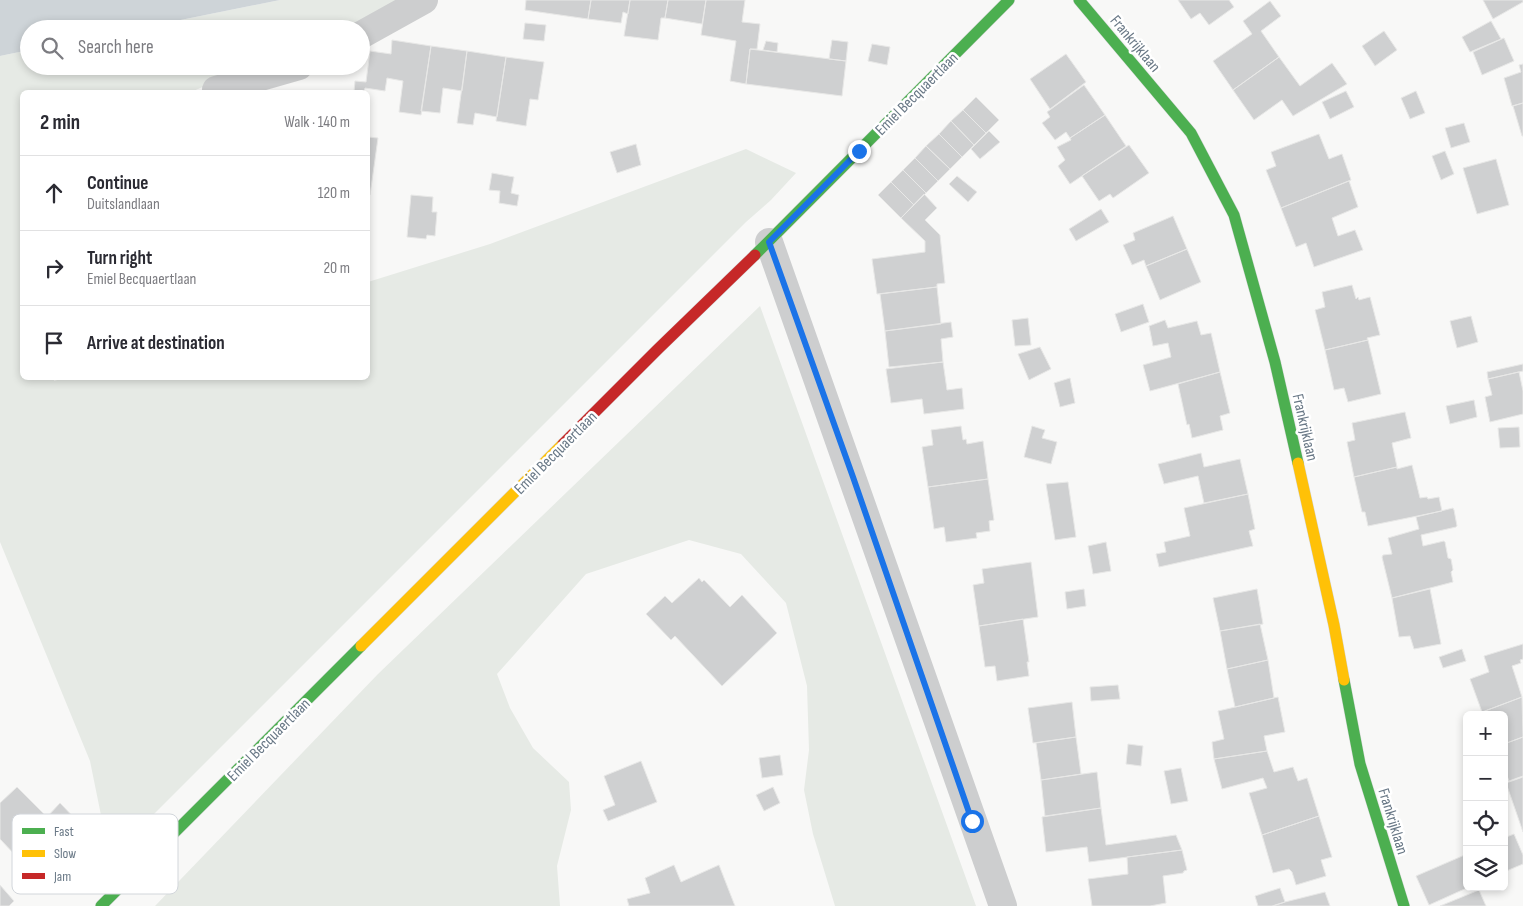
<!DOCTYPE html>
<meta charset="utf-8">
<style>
body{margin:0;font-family:"Sofia Sans Condensed",sans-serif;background:#f2f2f3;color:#2b2b33}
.controls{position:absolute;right:15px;bottom:15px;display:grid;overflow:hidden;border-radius:8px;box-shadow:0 2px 8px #0003}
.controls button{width:45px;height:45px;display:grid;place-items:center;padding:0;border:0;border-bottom:1px solid #e1e1e2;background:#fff;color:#2b2b33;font:25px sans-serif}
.stop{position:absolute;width:15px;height:15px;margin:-11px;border:4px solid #1a73e8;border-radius:50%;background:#fff}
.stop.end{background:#1a73e8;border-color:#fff;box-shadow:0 1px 5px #0008}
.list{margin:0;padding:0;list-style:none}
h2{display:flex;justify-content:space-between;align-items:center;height:65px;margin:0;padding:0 20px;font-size:21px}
h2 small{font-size:16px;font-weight:400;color:#7c7c81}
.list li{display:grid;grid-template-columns:32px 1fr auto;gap:15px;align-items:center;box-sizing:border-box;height:75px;padding:0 20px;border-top:1px solid #e1e1e2}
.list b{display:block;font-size:19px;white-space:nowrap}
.list p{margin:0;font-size:16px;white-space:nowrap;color:#7c7c81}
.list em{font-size:16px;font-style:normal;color:#7c7c81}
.icon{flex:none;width:28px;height:28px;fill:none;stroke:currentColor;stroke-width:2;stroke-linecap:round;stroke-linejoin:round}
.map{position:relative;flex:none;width:1523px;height:906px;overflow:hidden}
.search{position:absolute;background:#fff;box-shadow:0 2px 8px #0003;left:20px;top:20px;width:350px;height:55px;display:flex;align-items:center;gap:12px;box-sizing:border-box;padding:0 18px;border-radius:28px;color:#7c7c81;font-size:19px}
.panel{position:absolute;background:#fff;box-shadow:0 2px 8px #0003;left:20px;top:90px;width:350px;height:290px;border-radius:8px}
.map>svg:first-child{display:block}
.green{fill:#e6eae5}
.water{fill:#ced4d8}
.building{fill:#cfd0d1;stroke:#e8e8e7}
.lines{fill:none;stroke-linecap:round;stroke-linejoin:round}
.fast-casing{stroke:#d5d6d7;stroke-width:12}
.slow-casing{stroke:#d5d6d7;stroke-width:12}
.jam-casing{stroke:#d5d6d7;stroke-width:12}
.street{stroke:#cdcecf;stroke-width:28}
.fast{stroke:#4caf50;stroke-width:11}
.slow{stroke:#ffc107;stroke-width:11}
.jam{stroke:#c62828;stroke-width:11}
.route{stroke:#1a73e8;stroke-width:6}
.labels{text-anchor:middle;stroke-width:5;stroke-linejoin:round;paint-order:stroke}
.street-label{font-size:16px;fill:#697886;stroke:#fff}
.key{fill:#fff;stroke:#d2d6db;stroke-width:1}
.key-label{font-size:14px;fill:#697886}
</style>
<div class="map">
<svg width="1523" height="906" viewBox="0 0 1523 906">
<rect width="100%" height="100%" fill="#f8f8f7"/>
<path class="green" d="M280,0H412L360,29H136Z
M29,50V66H256L237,72L191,92H22V378H54V381L64,378H368V282L490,244L746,149L796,173L771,200L746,222L113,855L103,825L90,761L0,542V56Z
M760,306L976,906H835L813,834L804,790L809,750L807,686L786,603L741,554L689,540L586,574L497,674L510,708L533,748L569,782L571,810L557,866L560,906H155L378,674Z"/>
<path class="water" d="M0,0H280L136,29H29V50L0,56Z"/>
<path class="building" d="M526,0H591L588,19L525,10Z
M591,0H630L628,14L623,12L621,23L588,19Z
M630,0H668L665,18H661L658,40L624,36Z
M668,0H706L702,24L665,18Z
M706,0H745L742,22L760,24L757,49H750L746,84L730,81L736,41L701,35Z
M1178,0H1229L1234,7L1209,25L1200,13L1191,19Z
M1483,0H1523V2L1493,19Z
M1270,1L1281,16L1261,31L1279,57L1233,90L1213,61L1252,34L1243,21Z
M1491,21L1501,39L1470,52L1462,37Z
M525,23L546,25L544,41L523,39Z
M1384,31L1397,50L1375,66L1362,46Z
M1504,38L1514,61L1482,75L1473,52Z
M392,40L431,46L421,115L399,112L403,81L387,78L385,91L365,88L364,92H354L355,81L366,82L370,51L391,54Z
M832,40L848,42L846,61L829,59Z
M766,41L778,43L777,52L763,50Z
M872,44L890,47L887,65L868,61Z
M431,46L467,51L462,91L443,88L440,113L421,111Z
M750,49L846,61L842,96L746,84Z
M467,51L506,57L497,117L475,113L473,125L457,123Z
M1066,54L1086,82L1050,109L1030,79Z
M506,57L544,62L538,100L530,99L526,126L496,121Z
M1279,57L1300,86L1332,63L1347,84L1293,116L1282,100L1254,120L1233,90Z
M1523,64V103L1512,106L1504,78L1521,72L1519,65Z
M1084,85L1105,115L1070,138L1066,132L1055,140L1042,123L1050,117L1047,112Z
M1346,91L1354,107L1330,119L1322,102Z
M1416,91L1425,113L1410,119L1401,98Z
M976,97L999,120L986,133L963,110Z
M1523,103V136H1522L1513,106Z
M963,110L986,133L974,145L951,121Z
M1105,115L1126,146L1070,184L1058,166L1065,160L1057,147L1071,140L1070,138Z
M951,121L974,145L962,157L939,134Z
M1464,123L1470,142L1451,148L1445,128Z
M989,131L1000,142L980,159L971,149Z
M939,134L962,157L950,169L926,146Z
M1319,134L1329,159L1342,154L1351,180L1281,208L1266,170L1276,166L1271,152Z
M368,137L378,138L370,195H368Z
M636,144L641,165L617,173L610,152Z
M1129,145L1149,173L1113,198L1110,194L1099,201L1082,176Z
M926,146L950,169L938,181L915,158Z
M1445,151L1454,174L1441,180L1432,156Z
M915,158L938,181L926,193L903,170Z
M1496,159L1509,205L1477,214L1463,168Z
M903,170L926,193L914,205L891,182Z
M492,173L514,177L511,193L519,195L517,206L499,203L500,191L489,190Z
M957,176L977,192L968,202L949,184Z
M1349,181L1358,207L1332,218L1338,236L1355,230L1363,250L1314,267L1306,243L1296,247L1281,208Z
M891,182L914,205L901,218L878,195Z
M924,194L937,208L925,220L940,235L945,283L937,284V287L877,294L872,259L925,252V241L901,218Z
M411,195L433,197L432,212H437L435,236L427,235L426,239L407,237Z
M1101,209L1109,222L1076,241L1069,229Z
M1173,216L1187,249L1146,266L1144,260L1132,265L1123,245L1135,240L1133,233Z
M1187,249L1201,282L1160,300L1146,266Z
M1352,285L1356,299L1358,297L1359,300L1370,297L1380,335L1367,338L1368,340L1325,350L1315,310L1325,307L1322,292Z
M937,287L941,324L885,331L880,294Z
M1143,304L1149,322L1121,332L1115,314Z
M1471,316L1478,342L1457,348L1450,321Z
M1028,318L1031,345L1015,346L1012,320Z
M1165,320L1168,328L1197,321L1201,335L1211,333L1220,372L1150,391L1143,365L1171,357L1168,343L1153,346L1149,326Z
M951,322L953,337L941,339L943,362L889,367L885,331Z
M1368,340L1381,394L1348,402L1344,388L1334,390L1325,350Z
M1040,347L1051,369L1029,380L1018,354Z
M943,362L947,390L962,388L964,409L924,414L922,399L891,403L886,369Z
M1523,364V371L1488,379L1487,372Z
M1220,372L1230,413L1220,416L1223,430L1192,438L1189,424L1187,425L1178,384Z
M1519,372L1523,391V414L1490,422L1485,397L1492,395L1488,379Z
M1070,378L1075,403L1060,407L1054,383Z
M1474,400L1477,417L1450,424L1446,406Z
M1405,412L1411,438L1392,443L1397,467L1354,477L1347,442L1355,440L1352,423Z
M961,426L963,440L966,439L967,444L983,441L988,479L928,487L922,447L933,445L931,430Z
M1032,426L1045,430L1042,438L1057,442L1051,464L1024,457Z
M1519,427L1520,447L1500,448L1498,428Z
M1201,453L1204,467L1240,459L1248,494L1204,503L1198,476L1164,484L1158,464Z
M1412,465L1420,498L1427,497L1428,499L1439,497L1442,511L1368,526L1365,512H1362L1354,477L1397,467V469Z
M988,479L994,520L989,521L990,531L976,533L977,538L946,542L944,527L934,529L928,487Z
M1068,482L1076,537L1055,540L1046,484Z
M1248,494L1255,529L1249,531L1253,546L1159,567L1156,554L1166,552L1164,542L1190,536L1184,508Z
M1453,508L1454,510L1457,526L1456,527L1421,535L1423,546L1444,541L1445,542L1448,558L1451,559L1453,570L1451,572L1453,582L1392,598L1382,557L1383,555L1392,554L1388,538L1419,529L1416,517Z
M1106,542L1111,571L1093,574L1088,546Z
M1031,562L1038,617L979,626L973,585L984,583L982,569Z
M699,578L702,582L704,580L730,607L742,595L777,633L722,686L675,636L671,640L646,614L665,596L672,603Z
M1084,589L1086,606L1067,609L1065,592Z
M1257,589L1263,624L1220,631L1213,598Z
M1430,589L1441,644L1414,649L1410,636L1399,637L1392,598Z
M1023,619L1029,662H1027L1029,676L997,681L995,666L985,667L979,626Z
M1260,624L1268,660L1227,669L1220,631Z
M1523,644V659L1520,660L1521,663L1512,666L1522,697L1482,712L1470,679L1489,672L1484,656Z
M1462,649L1466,661L1443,668L1439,657Z
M1268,660L1274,698L1235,707L1227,669Z
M1118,685L1120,699L1091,701L1090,687Z
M1278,697L1285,732L1264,736L1267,751L1214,759L1212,742L1224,739L1218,711Z
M1522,697L1523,737L1504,744V715H1486L1485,711Z
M1072,702L1076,737L1033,743L1028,708Z
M1076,737L1081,774L1041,780L1036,743Z
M1523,737V776L1509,781L1504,768V744Z
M1128,744L1143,746L1141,766L1126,764Z
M1267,751L1274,772L1293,767L1298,781L1307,778L1319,816L1262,835L1249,793L1267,788L1263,778L1222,789L1214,759Z
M780,755L783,775L762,778L759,758Z
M641,761L657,802L608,821L603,810L615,805L604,776Z
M1181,768L1188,801L1171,804L1164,771Z
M1097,772L1101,808L1045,816L1041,780Z
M1523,777V832L1506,783Z
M17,787L47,817L60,803L82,826V829L57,853L54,854L48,848L42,853L47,860V863L36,873H32L0,839V803Z
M773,787L780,803L764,811L756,795Z
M1101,808L1106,845L1176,835L1182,850L1089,862L1087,847L1046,852L1042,817Z
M1319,816L1332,857L1321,860L1326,876L1296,885L1292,872L1289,869L1273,873L1262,835Z
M1514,834L1523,855V864L1504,872V838Z
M1182,850L1187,870L1184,871L1183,873L1163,876L1166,903L1150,906H1092L1088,879L1128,874L1127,857Z
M1467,854V887H1469L1429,905L1416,876Z
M674,865L681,882L719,865L735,906H629L627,899L650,893L645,878Z
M0,885L14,901L9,906H0Z
M1280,888L1285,902L1272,906H1258L1255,896Z
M1479,890L1486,906H1440Z
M1325,892L1330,906H1273L1285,902Z"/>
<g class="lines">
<defs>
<path id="fast" d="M1079,0L1191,133L1234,215L1275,362L1298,463
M755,255L1009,0
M1344,680L1360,764L1404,906
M101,906L361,646"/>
<path id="slow" d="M1298,463L1334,625L1344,680
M361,646L563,444"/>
<path id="jam" d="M563,444L657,350L755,255"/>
</defs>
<use href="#fast" class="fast-casing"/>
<use href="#slow" class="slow-casing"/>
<use href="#jam" class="jam-casing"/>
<path class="street" d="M361,35L424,0
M216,90L299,66
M769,242L1003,906"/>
<use href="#fast" class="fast"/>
<use href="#slow" class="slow"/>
<use href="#jam" class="jam"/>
</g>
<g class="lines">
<path class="route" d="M859,151L769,242L853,477L972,821"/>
</g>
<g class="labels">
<g class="street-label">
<text transform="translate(1136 43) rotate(50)" y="6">Frankrijklaan</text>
<text transform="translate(916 93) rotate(-45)" y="6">Emiel Becquaertlaan</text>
<text transform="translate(1306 427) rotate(77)" y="6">Frankrijklaan</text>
<text transform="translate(555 452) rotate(-45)" y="6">Emiel Becquaertlaan</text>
<text transform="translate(268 739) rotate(-45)" y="6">Emiel Becquaertlaan</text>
<text transform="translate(1394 821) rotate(73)" y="6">Frankrijklaan</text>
</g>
</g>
<rect x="12" y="814" width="166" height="80" rx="8" class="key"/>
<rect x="22" y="828" width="23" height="6" fill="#4caf50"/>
<rect x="22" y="850" width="23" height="7" fill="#ffc107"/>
<rect x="22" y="873" width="23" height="6" fill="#c62828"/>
<g class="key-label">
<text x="54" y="836">Fast</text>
<text x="54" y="858">Slow</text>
<text x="54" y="881">Jam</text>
</g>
</svg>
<div class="controls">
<button>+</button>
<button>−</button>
<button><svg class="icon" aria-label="locate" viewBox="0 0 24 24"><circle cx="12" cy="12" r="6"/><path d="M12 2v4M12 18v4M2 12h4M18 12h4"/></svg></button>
<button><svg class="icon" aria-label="layers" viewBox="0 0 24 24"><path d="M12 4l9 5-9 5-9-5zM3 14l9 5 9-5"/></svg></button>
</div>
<div class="stop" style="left:972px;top:821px"></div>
<div class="stop end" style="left:859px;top:151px"></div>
<div class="search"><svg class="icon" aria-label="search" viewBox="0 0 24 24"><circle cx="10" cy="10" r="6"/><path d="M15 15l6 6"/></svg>Search here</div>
<section class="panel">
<h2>2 min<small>Walk · 140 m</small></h2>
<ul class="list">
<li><svg class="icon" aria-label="ahead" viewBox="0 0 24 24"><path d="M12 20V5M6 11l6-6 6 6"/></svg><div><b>Continue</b><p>Duitslandlaan</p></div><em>120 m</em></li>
<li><svg class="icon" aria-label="right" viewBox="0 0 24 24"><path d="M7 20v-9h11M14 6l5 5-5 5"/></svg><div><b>Turn right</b><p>Emiel Becquaertlaan</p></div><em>20 m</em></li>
<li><svg class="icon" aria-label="arrive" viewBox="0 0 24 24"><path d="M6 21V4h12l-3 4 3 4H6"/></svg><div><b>Arrive at destination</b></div></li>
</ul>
</section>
</div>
